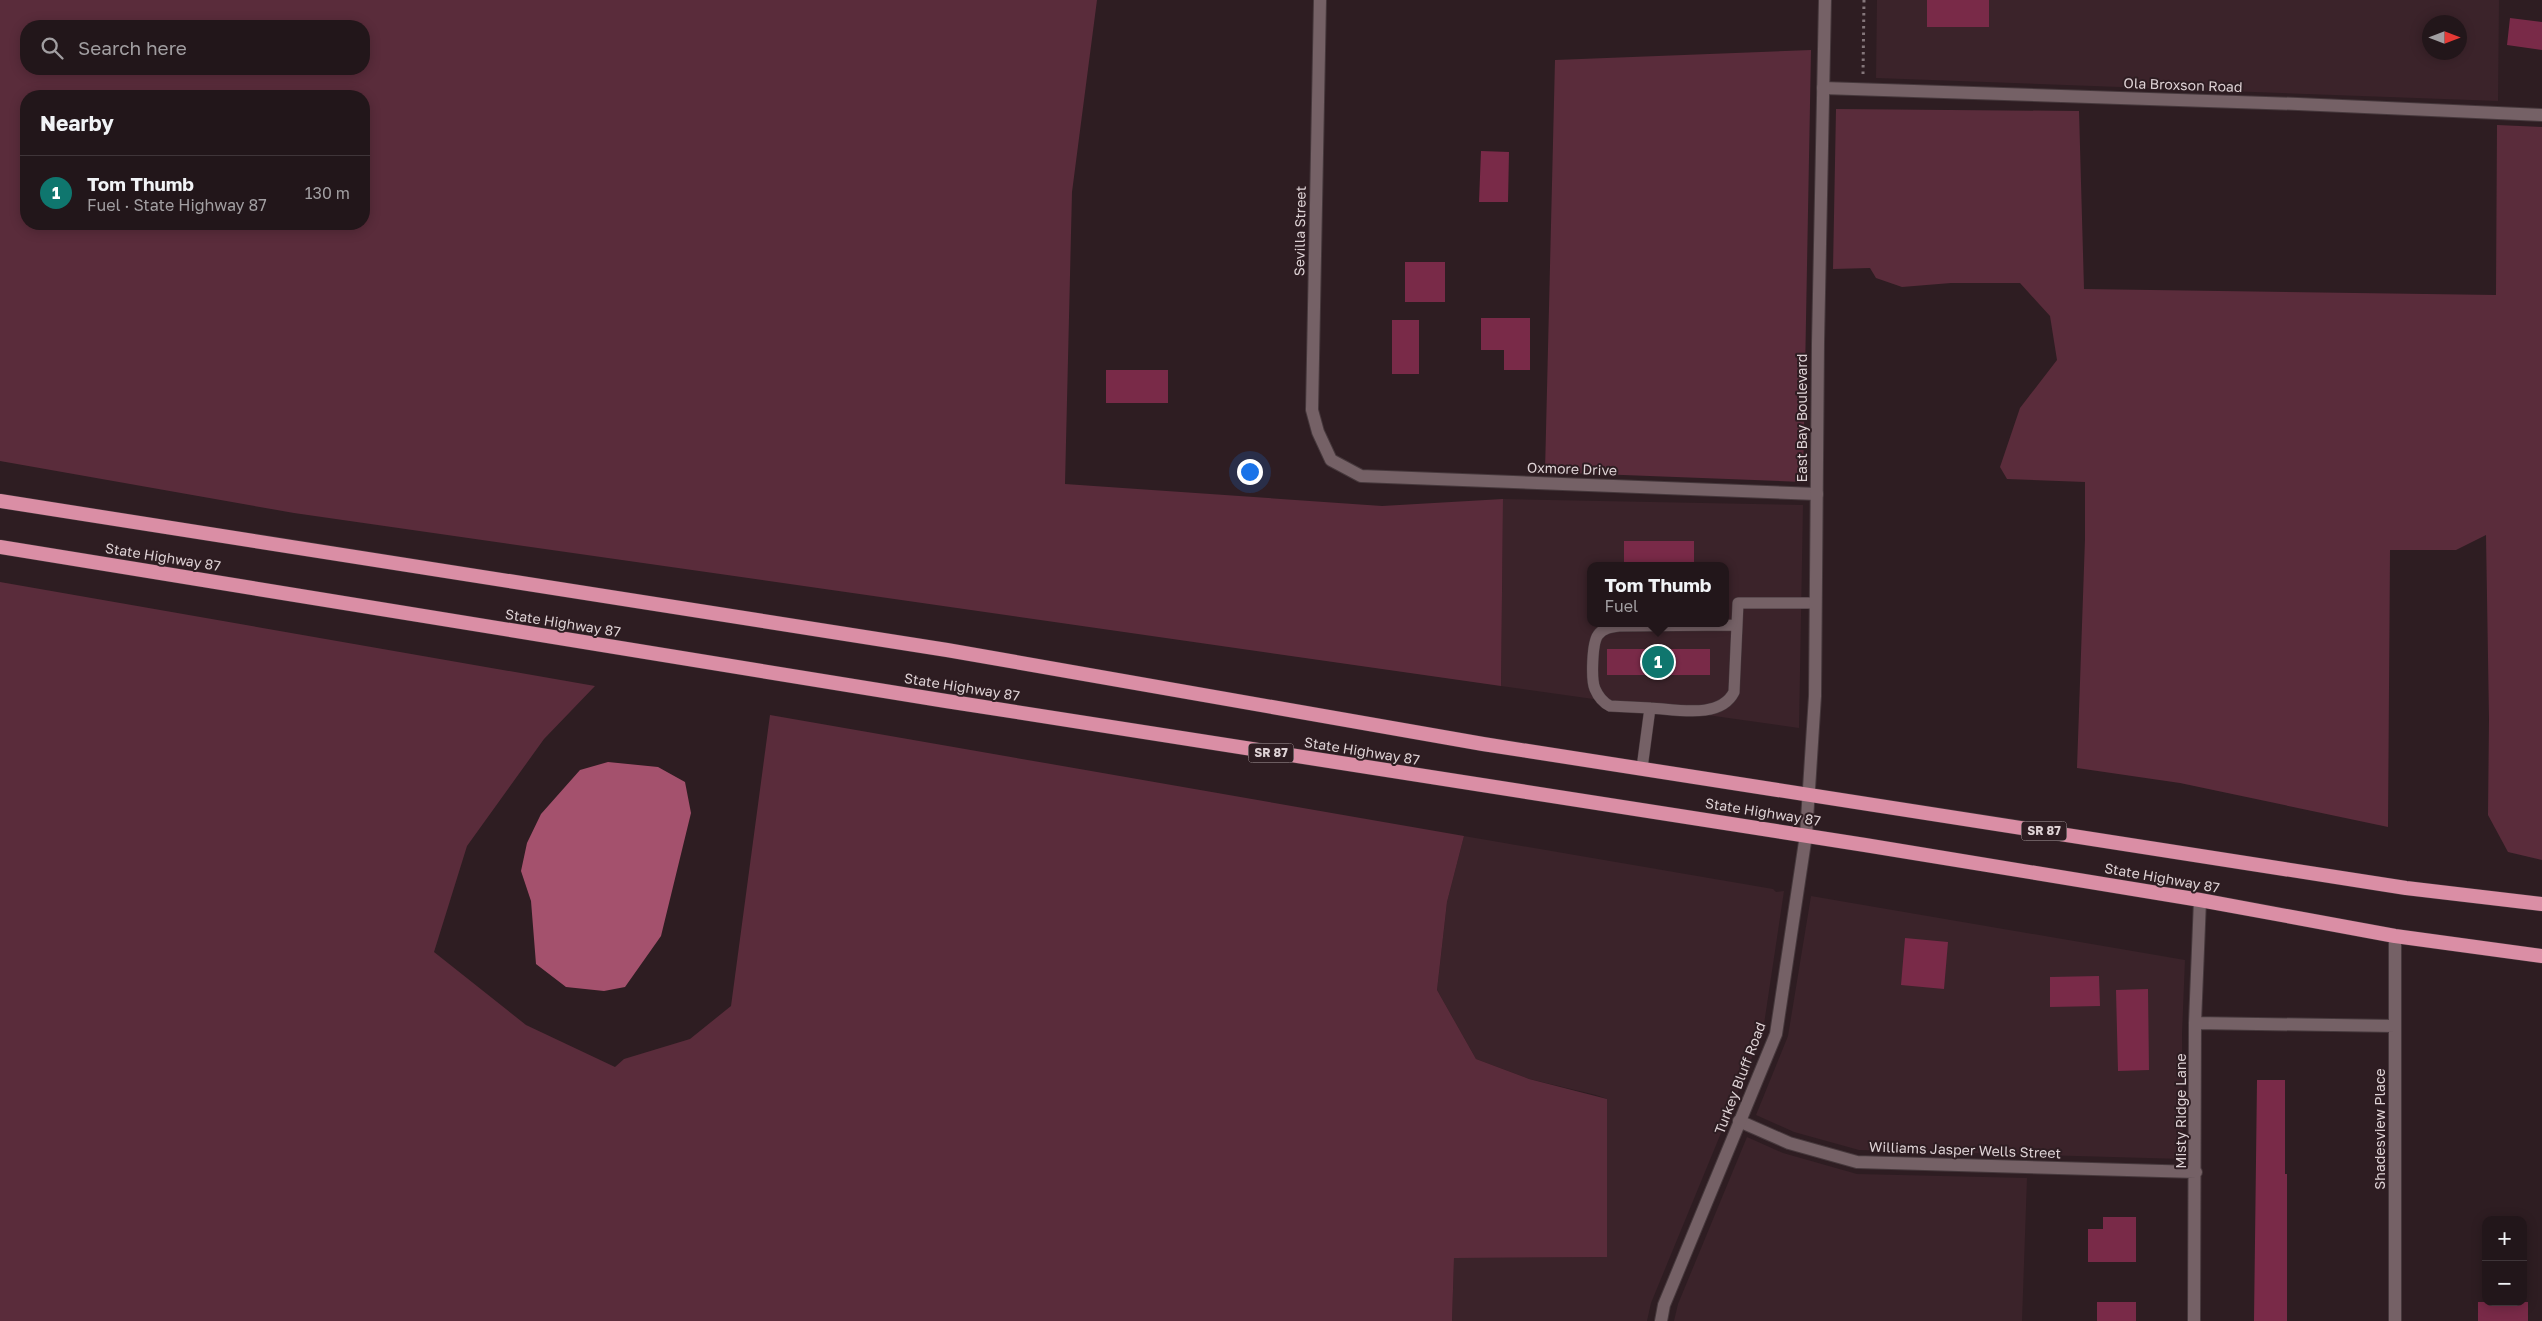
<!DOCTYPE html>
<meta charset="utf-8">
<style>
body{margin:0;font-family:"Golos Text",sans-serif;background:#2e2327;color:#f1f3f6}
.controls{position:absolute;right:15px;bottom:15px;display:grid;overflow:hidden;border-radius:10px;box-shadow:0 2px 12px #0003}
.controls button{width:45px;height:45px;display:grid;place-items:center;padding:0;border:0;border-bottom:1px solid #3f3539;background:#22161a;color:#f1f3f6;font:25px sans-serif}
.compass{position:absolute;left:2422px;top:15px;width:45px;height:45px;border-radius:50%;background:#22161a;box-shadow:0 2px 12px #0003;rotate:90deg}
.you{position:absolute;left:1249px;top:471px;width:18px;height:18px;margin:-12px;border:4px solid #fff;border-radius:50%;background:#1a73e8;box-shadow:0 0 0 8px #1a73e833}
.badge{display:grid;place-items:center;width:32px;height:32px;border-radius:50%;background:#0f766e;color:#fff;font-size:16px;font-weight:700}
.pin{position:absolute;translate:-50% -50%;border:2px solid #fff;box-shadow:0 1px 5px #0006}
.popup{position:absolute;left:1587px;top:562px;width:142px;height:65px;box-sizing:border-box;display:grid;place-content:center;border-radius:10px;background:#22161a;filter:drop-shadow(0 1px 4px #0005);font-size:16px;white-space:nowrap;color:#a29fa2}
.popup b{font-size:19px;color:#f1f3f6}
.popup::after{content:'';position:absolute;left:50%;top:100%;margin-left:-10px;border:10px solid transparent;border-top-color:#22161a}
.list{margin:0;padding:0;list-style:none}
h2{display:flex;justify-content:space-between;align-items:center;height:65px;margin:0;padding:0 20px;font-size:21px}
h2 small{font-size:16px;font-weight:400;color:#a29fa2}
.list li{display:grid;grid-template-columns:32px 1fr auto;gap:15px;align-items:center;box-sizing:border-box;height:75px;padding:0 20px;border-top:1px solid #3f3539}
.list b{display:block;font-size:19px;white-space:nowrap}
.list p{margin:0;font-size:16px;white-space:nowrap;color:#a29fa2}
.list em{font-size:16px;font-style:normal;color:#a29fa2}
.icon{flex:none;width:28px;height:28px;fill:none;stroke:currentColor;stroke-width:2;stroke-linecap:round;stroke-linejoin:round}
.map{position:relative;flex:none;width:2542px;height:1321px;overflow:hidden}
.search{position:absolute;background:#22161a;box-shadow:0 2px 12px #0003;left:20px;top:20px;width:350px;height:55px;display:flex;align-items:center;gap:12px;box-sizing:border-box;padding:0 18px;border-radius:20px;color:#a29fa2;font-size:19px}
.panel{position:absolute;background:#22161a;box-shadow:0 2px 12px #0003;left:20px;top:90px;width:350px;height:140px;border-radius:20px}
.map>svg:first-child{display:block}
.built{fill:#3b232a;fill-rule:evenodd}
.green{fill:#5a2c3b;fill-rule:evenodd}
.water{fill:#a4516d}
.building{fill:#792a48}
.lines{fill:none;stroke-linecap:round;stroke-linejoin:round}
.service-casing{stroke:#46383c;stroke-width:12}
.minor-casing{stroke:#46383c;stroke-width:14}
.tertiary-casing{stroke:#46383c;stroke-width:14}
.secondary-casing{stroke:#46383c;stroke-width:14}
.trunk-casing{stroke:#46383c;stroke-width:15}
.path{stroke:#84767a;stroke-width:3;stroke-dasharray:2.5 4;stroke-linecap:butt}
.service{stroke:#756166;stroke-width:11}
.minor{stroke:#756166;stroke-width:12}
.tertiary{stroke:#756166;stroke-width:12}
.secondary{stroke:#756166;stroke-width:12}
.trunk{stroke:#da8ea5;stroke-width:14}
.labels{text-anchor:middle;stroke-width:4;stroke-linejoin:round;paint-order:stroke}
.shield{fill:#2e1d22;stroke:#a99c9f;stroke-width:1}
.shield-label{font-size:12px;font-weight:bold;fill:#ded2d5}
.street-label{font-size:14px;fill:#ded2d5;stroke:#2e1d22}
</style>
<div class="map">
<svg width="2542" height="1321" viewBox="0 0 2542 1321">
<rect width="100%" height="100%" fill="#2e1d22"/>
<path class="built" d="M1877,0H2499L2498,101L1876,78ZM2430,22H2460V52H2430Z
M1503,499L1803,505L1799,728L1501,686ZM1590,566H1726V623H1590Z
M1464,836L1773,889L1776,892L1784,891L1763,1031L1651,1303L1647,1321H1452L1454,1258L1607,1257V1099L1596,1095L1529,1079L1476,1059L1437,990L1447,902Z
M1811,896L2185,960L2182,1034L2183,1159L1859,1150L1794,1132L1756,1115L1788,1036Z
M1747,1137L1783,1153L1857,1174L2027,1178L2022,1321H1674L1678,1304Z"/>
<path class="green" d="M0,0H1097L1072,192L1065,484L1382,506L1503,499L1501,686L294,513L0,461ZM26,26H364V69H26ZM26,96H364V224H26Z
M1811,50L1803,482L1545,472L1555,60Z
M1836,109L2079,111L2084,289L2496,295L2497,125L2542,127V860L2508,852L2488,815L2489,719L2486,535L2456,550H2390L2388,827L2180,783L2077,768L2085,539V482L2007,479L2000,467L2020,408L2057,360L2050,316L2020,283H1951L1902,287L1876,278L1870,268L1833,269Z
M0,582L595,686L544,739L467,846L434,952L526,1025L615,1067L624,1059L690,1039L731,1006L770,715L1464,836L1447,902L1437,990L1476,1059L1529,1079L1607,1099V1257L1454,1258L1452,1321H0Z"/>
<path class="water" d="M608,762L658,767L685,782L691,813L661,936L625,987L604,991L566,987L536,964L531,901L521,871L527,843L541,814L580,770Z"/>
<path class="building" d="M1927,0H1989V27H1927Z
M2510,18L2542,22V50L2507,45Z
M1481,151L1509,152L1508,202H1479Z
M1405,262H1445V302H1405Z
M1481,318H1530V370H1504V350H1481Z
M1392,320H1419V374H1392Z
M1106,370H1168V403H1106Z
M1624,541H1694V566H1624Z
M1607,649H1710V675H1607Z
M1905,938L1948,942L1944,989L1901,985Z
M2099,976L2100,1006L2050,1007V977Z
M2148,989L2149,1070L2118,1071L2116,990Z
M2257,1080H2285V1174H2287V1321H2254Z
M2103,1217H2136V1262H2088V1229H2103Z
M2097,1302H2136V1321H2097Z
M2478,1302H2528V1321H2478Z"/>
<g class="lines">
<defs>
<path id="service" d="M1737,625L1738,603H1815
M1642,768L1650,708L1610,706C1604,703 1598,696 1595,689C1591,680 1592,643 1598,635C1603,628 1611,627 1619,626L1737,625L1734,692C1720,720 1675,709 1650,708"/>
<path id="minor" d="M1320,0L1312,410L1318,432L1331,460L1361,476L1817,494
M1823,88L2298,104L2542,115
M2395,936V1321
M2195,1023L2395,1026
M1739,1121L1789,1143L1857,1162L2196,1172
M2194,1321L2195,1023L2200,900"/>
<path id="tertiary" d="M1661,1321L1664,1305L1776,1034L1806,835"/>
<path id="secondary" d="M1806,835L1815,696L1818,343L1825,0"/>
<path id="trunk" d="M0,501L947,650L1483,744L2406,888L2542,904
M0,547L946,701L1865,845L2200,900L2395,936L2542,956"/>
</defs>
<use href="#service" class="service-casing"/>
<use href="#minor" class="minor-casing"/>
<use href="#tertiary" class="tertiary-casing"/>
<use href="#secondary" class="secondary-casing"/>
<use href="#trunk" class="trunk-casing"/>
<path class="path" d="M1863,74L1864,0"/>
<use href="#service" class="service"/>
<use href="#minor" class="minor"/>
<use href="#tertiary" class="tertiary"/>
<use href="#secondary" class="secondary"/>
<use href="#trunk" class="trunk"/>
</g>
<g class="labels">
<g class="shield">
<rect x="1248.5" y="743.5" width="45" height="19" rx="4"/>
<rect x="2021.5" y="821.5" width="45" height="19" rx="4"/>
</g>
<g class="shield-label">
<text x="1271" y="757">SR 87</text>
<text x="2044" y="835">SR 87</text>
</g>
<g class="street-label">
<text transform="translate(2183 85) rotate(2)" y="5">Ola Broxson Road</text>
<text transform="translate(1300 231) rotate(-89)" y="5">Sevilla Street</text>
<text transform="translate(1802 418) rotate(-90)" y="5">East Bay Boulevard</text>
<text transform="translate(1572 469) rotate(2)" y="5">Oxmore Drive</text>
<text transform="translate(163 557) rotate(9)" y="5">State Highway 87</text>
<text transform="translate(563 623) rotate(9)" y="5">State Highway 87</text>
<text transform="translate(962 687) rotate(9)" y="5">State Highway 87</text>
<text transform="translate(1362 751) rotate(9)" y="5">State Highway 87</text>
<text transform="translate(1763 812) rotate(9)" y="5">State Highway 87</text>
<text transform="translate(2162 878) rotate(10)" y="5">State Highway 87</text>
<text transform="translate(1740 1078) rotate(-69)" y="5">Turkey Bluff Road</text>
<text transform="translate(2181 1111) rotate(-90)" y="5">Misty Ridge Lane</text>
<text transform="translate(2380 1129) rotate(-90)" y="5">Shadesview Place</text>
<text transform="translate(1965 1150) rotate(2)" y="5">Williams Jasper Wells Street</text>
</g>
</g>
</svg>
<div class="controls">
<button>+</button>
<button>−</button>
</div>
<svg class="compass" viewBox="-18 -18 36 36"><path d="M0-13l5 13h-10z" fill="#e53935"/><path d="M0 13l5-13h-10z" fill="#a29fa2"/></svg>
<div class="you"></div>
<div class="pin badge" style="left:1658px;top:662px">1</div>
<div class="popup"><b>Tom Thumb</b>Fuel</div>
<div class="search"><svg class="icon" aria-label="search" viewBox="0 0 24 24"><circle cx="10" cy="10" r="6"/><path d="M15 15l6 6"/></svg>Search here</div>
<section class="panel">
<h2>Nearby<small></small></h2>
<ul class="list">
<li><span class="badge">1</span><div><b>Tom Thumb</b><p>Fuel · State Highway 87</p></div><em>130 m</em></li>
</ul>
</section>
</div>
